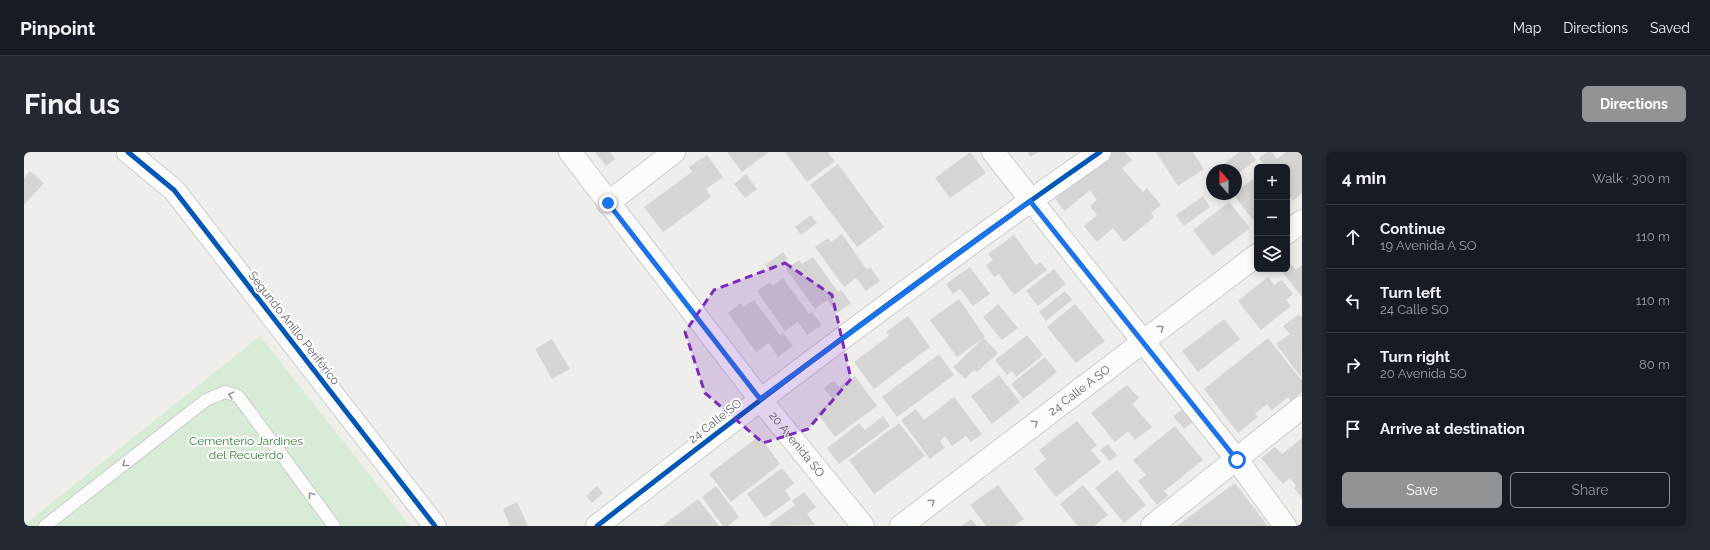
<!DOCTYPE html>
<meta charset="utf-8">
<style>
body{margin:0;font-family:Raleway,sans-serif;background:#242831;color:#f1f3f6}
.controls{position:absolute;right:12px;top:12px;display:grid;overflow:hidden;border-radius:6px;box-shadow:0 2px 10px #0003}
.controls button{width:36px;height:36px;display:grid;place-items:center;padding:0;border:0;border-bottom:1px solid #363941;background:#171b24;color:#f1f3f6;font:20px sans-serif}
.compass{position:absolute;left:1182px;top:12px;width:36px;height:36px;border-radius:50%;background:#171b24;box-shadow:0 2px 10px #0003;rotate:340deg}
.stop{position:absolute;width:12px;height:12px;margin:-9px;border:3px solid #1a73e8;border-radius:50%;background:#fff}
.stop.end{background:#1a73e8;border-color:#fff;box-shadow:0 1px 4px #0008}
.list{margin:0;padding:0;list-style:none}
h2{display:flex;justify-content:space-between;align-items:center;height:52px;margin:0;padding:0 16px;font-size:17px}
h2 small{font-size:13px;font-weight:400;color:#9ea1a6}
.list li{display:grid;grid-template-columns:26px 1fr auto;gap:12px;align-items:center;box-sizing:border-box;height:64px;padding:0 16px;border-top:1px solid #363941}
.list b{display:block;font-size:15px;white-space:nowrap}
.list p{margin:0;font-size:13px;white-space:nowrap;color:#9ea1a6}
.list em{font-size:13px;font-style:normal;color:#9ea1a6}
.actions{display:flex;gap:8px;padding:12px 16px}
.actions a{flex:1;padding:9px 0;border:1px solid #919496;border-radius:6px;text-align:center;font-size:14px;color:#919496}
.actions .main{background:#919496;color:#fff}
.icon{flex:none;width:22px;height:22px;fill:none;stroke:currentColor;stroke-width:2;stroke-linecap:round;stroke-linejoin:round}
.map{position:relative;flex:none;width:1278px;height:374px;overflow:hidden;border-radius:6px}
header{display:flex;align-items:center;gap:24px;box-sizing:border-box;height:56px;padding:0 20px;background:#171b24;border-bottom:1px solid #363941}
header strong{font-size:19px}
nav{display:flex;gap:22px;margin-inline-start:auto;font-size:14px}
.intro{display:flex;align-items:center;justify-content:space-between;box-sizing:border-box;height:96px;padding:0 24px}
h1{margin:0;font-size:28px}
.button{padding:10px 18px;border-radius:6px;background:#919496;color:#fff;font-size:14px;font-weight:700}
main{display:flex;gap:24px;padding:0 24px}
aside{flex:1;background:#171b24;border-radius:6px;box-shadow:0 2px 10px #0003}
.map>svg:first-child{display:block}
.green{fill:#d8ebd6}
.building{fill:#d6d5d3}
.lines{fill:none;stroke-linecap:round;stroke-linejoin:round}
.lane-casing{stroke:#cbcccc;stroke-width:14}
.street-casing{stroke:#cbcccc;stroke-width:24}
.lane{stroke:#fdfcfc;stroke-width:12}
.street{stroke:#fdfcfc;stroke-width:22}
.cycleway-casing{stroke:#fff;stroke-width:8}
.cycleway{stroke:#0057b8;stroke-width:5}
.oneway{stroke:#96999c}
.route{stroke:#1a73e8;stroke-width:5}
.marked{fill:#7b2cbf;fill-opacity:0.2;stroke:#7b2cbf;stroke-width:3;stroke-dasharray:8 5;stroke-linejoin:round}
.labels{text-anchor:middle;stroke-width:4;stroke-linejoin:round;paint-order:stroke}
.street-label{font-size:12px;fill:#5f6368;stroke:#fff}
.park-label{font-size:12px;fill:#348238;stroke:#fff}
</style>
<header>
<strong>Pinpoint</strong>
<nav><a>Map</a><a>Directions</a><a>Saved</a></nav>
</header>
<div class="intro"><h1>Find us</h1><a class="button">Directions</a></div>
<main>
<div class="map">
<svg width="1278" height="374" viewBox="0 0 1278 374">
<rect width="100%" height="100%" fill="#efeeea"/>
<path class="green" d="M236,184L386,374H0V373Z"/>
<path class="building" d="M571,0H586L591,7L582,14Z
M703,0H745L718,20Z
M761,0H805L804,1L811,9L783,30Z
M946,0L962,21L926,46L911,26Z
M1004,0H1015L1006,5Z
M1082,0H1101L1108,8L1098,16L1119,40L1123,36L1137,53L1127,61L1130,65L1100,90L1089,76L1073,90L1060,74L1073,63L1066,54L1073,48L1066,38L1041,59L1029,44Z
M1132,0H1169L1180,17L1154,34Z
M1215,0H1226L1232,8L1212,23V18H1192Z
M1243,0H1248L1253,7L1262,0H1278V41L1269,49L1263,41V15H1242L1235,6Z
M683,3L699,25L682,37L687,45L639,80L620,55L668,20L665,15Z
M814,12L860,75L833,95L786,33Z
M6,19L20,31L0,53V26Z
M722,22L733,37L721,46L710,32Z
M1233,24V73L1209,42H1212V40Z
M1179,44L1186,55L1160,74L1152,63Z
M1205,50L1226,76L1189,104L1169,78Z
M787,63L793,71L777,83L771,75Z
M818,82L843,118L846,115L856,129L842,139L832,126L820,135L791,95L804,86L807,90Z
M990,83L1012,113L1016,110L1023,118L990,143L975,122L970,125L962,113L969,108L964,102Z
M759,100L764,107L746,120L741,113Z
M789,105L814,140L817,138L827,151L813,161L803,148L791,157L762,117L775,108L778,112Z
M1263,107L1272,118L1278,113V145L1256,117H1263Z
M946,115L966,142L949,154L936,137L929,142L922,132Z
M1030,117L1042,132L1014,154L1002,139Z
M1244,125L1250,133L1258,128L1269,142L1262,148L1267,154L1237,178L1214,149Z
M759,126L785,162L788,160L798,173L783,183L774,170L761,179L733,139L746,130L748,134Z
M1041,139L1048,148L1022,169L1015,160Z
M935,147L961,185L933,205L906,168Z
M730,148L756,183L759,181L769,194L754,205L745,191L732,200L704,161L717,151L719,155Z
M974,152L994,176L978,188L959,165Z
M1051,152L1081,189L1052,211L1023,175Z
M1275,162L1278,166L1277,225L1252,192L1266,182L1259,174Z
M884,164L906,195L850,237L830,210L865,184L862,180Z
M1200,167L1216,187L1174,220L1158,199Z
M1003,183L1019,203L992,225L988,219L983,223L971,208Z
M960,186L974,201L953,220L950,218L941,227L929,215Z
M1244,186L1278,229V240L1267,249L1264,245L1248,258L1243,252L1231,262L1234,265L1214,281L1180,237Z
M528,187L546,217L528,227L511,197Z
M915,202L930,223L873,265L858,245Z
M1021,205L1033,220L999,247L987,232Z
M975,223L996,250L968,272L947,244Z
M831,224L853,254L811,285L793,261L809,248L800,236L810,229L815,235Z
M1103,233L1115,246L1108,252L1128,275L1111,288L1104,279L1091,290L1067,261Z
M930,245L958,282L947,290L942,284L928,294L921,284L916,289L921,296L906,307L877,268L892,257L900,268Z
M1158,257L1169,270L1160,277L1149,264Z
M859,264L866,274L815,312L803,296L835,271L841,278Z
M1053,269L1073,293L1067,298L1077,310L1032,345L1010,317L1022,307L1015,298Z
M875,271L901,304L850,342L825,308Z
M1151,274L1179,308L1140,339L1144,344L1133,353L1114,329L1122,323L1109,308Z
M735,284L756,312L707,350L685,322Z
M1278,286V346L1270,336L1272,334L1266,326L1259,332L1237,306L1251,295L1258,302Z
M1084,292L1093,303L1086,309L1076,298Z
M758,316L770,331L761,339L767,347L741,366L723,342Z
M1093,318L1122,353L1100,371L1071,336Z
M1211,331L1244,374H1153L1173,359Z
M974,333L1000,367L990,374H962L946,353Z
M1059,333L1084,363L1070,374H1054L1036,352Z
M573,334L579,341L568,351L562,344Z
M692,334L715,365L704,374H699L678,345Z
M780,340L792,355L783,362L791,373L747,374L745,372L771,353L768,349Z
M674,347L695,374H638Z
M493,350L504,374H486L479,357Z
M947,367L953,374H938Z"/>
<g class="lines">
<defs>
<path id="lane" d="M21,374L182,248L201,240L214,244L310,374"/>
<g id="street">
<path d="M104,0L150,38L411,374"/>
<path id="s1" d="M546,0L736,247L839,374"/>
<path d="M969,0L1213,308L1261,374"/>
<path d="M584,51L650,0"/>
<path d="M1263,81L1278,69"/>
<path d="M573,374C738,245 905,119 1076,0"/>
<path id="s2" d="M877,374L1233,103"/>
<path d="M1128,374L1278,255"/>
</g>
</defs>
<use href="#lane" class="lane-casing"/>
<use href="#street" class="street-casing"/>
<use href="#lane" class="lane"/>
<use href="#street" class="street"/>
<defs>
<path id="cycleway" d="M104,0L150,38L411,374
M573,374C738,245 905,119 1076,0"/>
</defs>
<use href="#cycleway" class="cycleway-casing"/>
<use href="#cycleway" class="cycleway"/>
</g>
<defs><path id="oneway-chevron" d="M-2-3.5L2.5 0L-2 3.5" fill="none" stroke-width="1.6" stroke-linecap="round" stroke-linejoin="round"/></defs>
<g class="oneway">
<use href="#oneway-chevron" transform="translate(1137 176) rotate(-37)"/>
<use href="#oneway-chevron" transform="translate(207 243) rotate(-165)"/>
<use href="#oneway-chevron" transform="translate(1011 271) rotate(-37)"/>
<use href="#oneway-chevron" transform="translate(101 312) rotate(142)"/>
<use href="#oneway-chevron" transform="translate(287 343) rotate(-127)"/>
<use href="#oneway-chevron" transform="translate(908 350) rotate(-37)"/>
</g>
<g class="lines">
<path class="route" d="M584,51L736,247L1006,49L1213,308"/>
</g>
<path class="marked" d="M761,111L808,143L827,227L784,277L739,291L681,241L661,180L690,138Z"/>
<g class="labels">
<g class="street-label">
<text transform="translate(270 176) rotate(52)" y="4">Segundo Anillo Periférico</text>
<text dy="4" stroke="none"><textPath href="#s2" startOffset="224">24 Calle A SO</textPath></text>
<text transform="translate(691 269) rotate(-38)" y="4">24 Calle SO</text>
<text dy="4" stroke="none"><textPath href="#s1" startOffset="370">20 Avenida SO</textPath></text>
</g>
<g class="park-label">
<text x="222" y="293">Cementerio Jardines<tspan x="222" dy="14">del Recuerdo</tspan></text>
</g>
</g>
</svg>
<div class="controls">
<button>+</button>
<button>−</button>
<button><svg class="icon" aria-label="layers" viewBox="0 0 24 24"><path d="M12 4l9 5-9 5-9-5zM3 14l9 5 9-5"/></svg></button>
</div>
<svg class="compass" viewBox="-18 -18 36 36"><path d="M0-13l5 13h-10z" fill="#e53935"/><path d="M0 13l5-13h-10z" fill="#9ea1a6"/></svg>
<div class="stop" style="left:1213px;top:308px"></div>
<div class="stop end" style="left:584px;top:51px"></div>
</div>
<aside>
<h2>4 min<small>Walk · 300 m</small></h2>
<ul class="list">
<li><svg class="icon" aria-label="ahead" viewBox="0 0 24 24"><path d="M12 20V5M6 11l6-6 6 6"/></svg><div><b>Continue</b><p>19 Avenida A SO</p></div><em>110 m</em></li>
<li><svg class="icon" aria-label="left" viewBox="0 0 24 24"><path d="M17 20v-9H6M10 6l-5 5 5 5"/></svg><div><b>Turn left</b><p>24 Calle SO</p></div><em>110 m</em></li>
<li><svg class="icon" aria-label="right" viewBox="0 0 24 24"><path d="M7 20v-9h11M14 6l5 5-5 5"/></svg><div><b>Turn right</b><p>20 Avenida SO</p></div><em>80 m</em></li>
<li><svg class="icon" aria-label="arrive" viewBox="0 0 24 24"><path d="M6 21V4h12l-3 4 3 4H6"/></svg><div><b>Arrive at destination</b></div></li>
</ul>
<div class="actions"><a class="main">Save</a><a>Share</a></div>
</aside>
</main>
